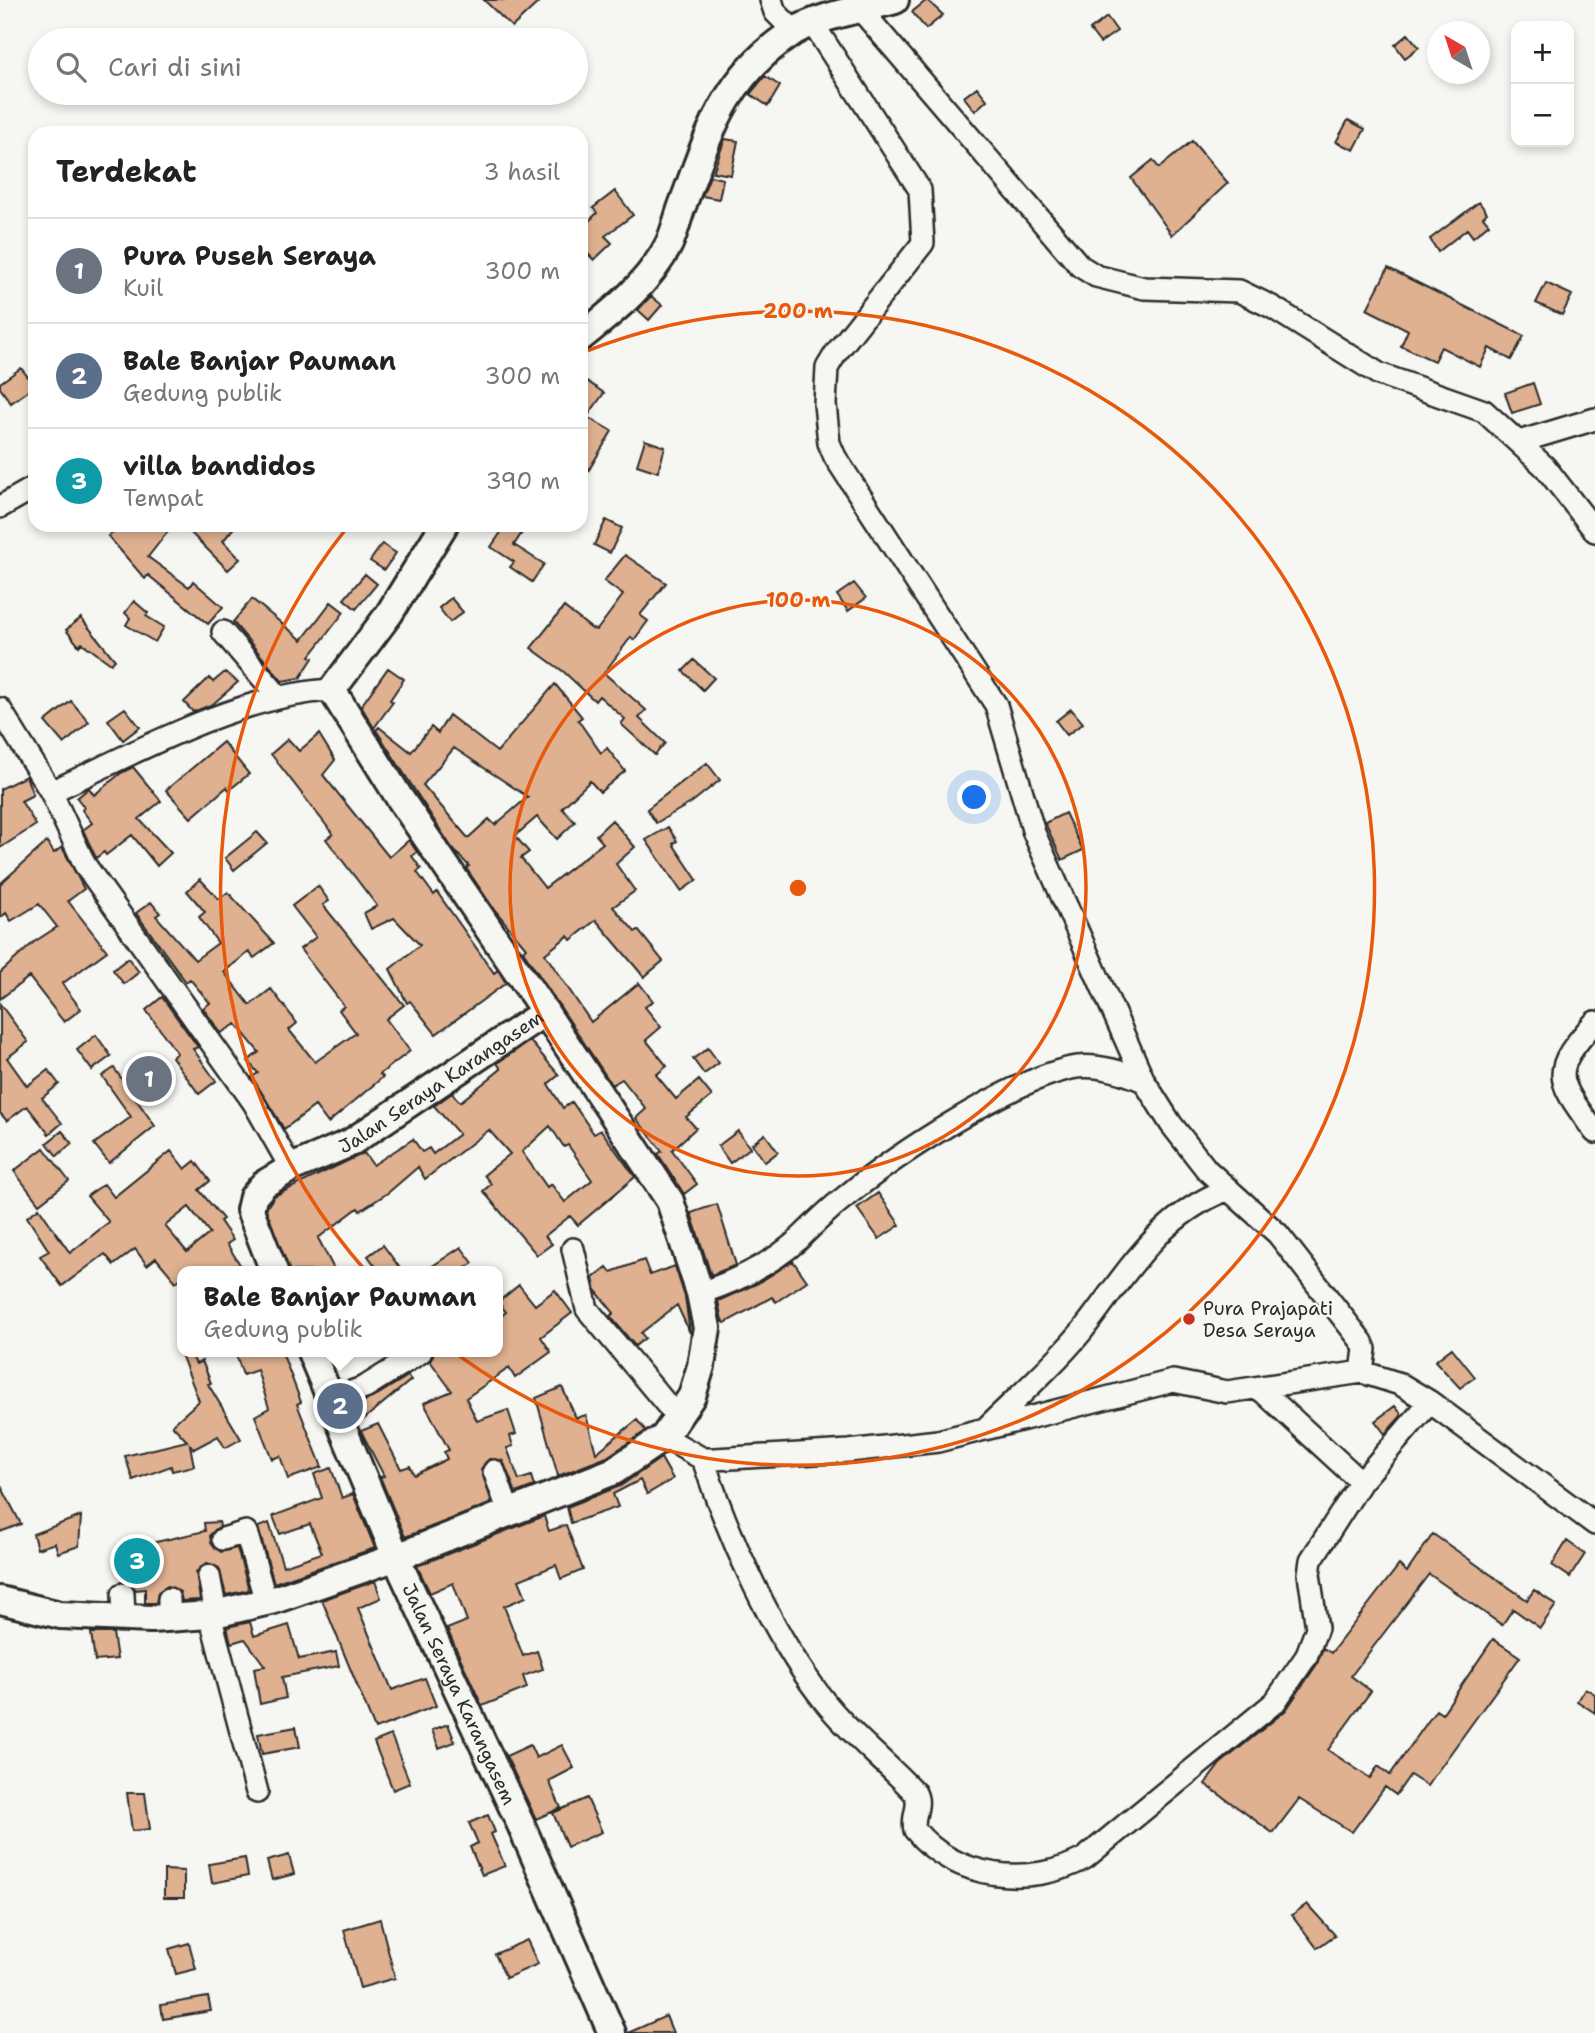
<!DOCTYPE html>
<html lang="id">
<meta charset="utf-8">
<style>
body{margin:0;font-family:"Shantell Sans",sans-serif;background:#f2f2f2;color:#222}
.controls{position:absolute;right:21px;top:21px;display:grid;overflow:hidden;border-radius:14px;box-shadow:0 4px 10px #0003}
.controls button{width:63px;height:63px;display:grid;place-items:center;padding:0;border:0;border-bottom:2px solid #e0e0e0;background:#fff;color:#222;font:35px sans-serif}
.compass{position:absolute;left:1427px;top:21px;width:63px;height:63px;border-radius:50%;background:#fff;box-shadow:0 4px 10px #0003;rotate:321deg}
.you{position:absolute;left:975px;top:798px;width:24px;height:24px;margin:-18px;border:5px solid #fff;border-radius:50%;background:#1a73e8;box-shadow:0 0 0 10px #1a73e833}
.badge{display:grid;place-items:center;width:46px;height:46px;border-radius:50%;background:#2563eb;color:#fff;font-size:23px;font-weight:700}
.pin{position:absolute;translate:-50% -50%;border:4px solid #fff;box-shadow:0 2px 7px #0006}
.popup{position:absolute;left:177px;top:1266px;width:326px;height:91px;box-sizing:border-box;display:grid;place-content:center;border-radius:14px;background:#fff;filter:drop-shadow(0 2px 5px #0005);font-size:23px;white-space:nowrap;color:#767676}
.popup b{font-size:26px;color:#222}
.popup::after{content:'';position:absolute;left:50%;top:100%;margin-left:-14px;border:14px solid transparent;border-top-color:#fff}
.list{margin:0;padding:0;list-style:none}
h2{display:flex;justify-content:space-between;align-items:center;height:91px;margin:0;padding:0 28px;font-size:30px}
h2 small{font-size:23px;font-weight:400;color:#767676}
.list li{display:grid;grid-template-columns:46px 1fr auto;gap:21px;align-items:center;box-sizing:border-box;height:105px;padding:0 28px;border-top:2px solid #e0e0e0}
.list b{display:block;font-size:26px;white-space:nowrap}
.list p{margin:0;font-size:23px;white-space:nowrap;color:#767676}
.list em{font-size:23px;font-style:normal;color:#767676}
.icon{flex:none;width:38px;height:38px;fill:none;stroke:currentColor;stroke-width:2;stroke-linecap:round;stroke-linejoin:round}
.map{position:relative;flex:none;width:1595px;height:2033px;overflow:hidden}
.search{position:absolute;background:#fff;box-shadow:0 4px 10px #0003;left:28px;top:28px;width:560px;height:77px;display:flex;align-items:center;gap:18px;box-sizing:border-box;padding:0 24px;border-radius:38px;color:#767676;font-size:26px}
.panel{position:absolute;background:#fff;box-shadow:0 4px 10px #0003;left:28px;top:126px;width:560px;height:406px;border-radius:21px}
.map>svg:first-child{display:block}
.building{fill:#dfb190;stroke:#2b2b2b;stroke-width:2;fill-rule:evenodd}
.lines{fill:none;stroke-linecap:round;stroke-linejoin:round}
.minor-casing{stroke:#2b2b2b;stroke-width:26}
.tertiary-casing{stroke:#2b2b2b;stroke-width:32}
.minor{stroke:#f6f6f2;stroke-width:21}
.tertiary{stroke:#f6f6f2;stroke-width:26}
.ring{fill:none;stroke:#e8590c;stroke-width:3.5}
.poi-dot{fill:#c8321e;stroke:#f6f6f2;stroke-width:2.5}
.labels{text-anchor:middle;stroke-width:5;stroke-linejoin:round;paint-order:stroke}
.street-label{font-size:19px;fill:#2b2b2b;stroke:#f6f6f2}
.poi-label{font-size:19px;fill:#2b2b2b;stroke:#f6f6f2;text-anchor:start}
.centre{fill:#e8590c;stroke:#f6f6f2;stroke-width:3.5}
.ring-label{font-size:21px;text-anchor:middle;font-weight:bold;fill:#e8590c;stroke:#f6f6f2;stroke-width:5;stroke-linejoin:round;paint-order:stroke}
</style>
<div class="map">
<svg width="1595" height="2033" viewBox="0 0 1595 2033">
<rect width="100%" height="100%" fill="#f6f6f2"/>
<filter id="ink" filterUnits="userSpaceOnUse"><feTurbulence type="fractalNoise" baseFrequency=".0143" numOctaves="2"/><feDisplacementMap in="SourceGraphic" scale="14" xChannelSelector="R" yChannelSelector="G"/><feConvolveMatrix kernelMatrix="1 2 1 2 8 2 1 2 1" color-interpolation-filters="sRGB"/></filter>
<g filter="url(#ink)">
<path class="building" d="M484,0H541L512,27Z
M927,0L943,15L926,29L912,12Z
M1107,17L1117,31L1100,43L1090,30Z
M1408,34L1419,47L1405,58L1395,45Z
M765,76L780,86L768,106L750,94Z
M977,87L987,100L975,111L964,97Z
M1348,120L1365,129L1354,150L1336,142Z
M725,139L738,141L731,175L713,172Z
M1192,141L1228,183L1172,235L1131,178L1153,160L1159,168Z
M710,176L723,179L719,199L702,196Z
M615,191L633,215L605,236L612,243L594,260L581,247V229L597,213L593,208Z
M1479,202L1487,213L1483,217L1489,224L1473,237L1467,229L1438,252L1430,239Z
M1388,268L1524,336L1511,360L1489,348L1480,367L1441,347L1434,361L1401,346L1408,330L1367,309Z
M1546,283L1572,295L1562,315L1536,303Z
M651,296L662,305L649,320L638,310Z
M21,368L35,386L11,403L0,388V383Z
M581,377L604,393L587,417L612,431L581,483Z
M1533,383L1540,404L1512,413L1505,393Z
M645,440L665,447L658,472L637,465Z
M606,520L622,528L610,553L594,545Z
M120,525H173L148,557L189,587L193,581L223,607L208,624L148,575L145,579L108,536Z
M183,525H236L223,541L240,559L228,570Z
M506,525H527L514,545L544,564L532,582L510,567L514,562L491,547Z
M382,544L396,553L384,570L370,561Z
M625,555L666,583L640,615L648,621L634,640L631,637L604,673L646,710L639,718L665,743L655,755L621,724L625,719L599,696L595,701L564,672L531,648L564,607L592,629L597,630L623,595L604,581Z
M365,574L377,584L356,609L344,599Z
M854,583L866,598L848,611L837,595Z
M451,598L463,612L450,622L439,608Z
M252,599L302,640L331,602L344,612L310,656L313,658L300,678L282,681L233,622Z
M134,601L148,613L146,616L164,627L155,642L126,625L130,618L125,613Z
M81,618L115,660L111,664L82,643L79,646L66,630Z
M694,660L714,678L703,690L683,671Z
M388,668L404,679L390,700L393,702L374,728L361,706Z
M225,672L238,682L213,704L193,712L184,702L209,678L213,682Z
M555,684L582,717L578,720L601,753L607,748L625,771L600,792L590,781L562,808L575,822L557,839L537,817L515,836L529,852L521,858L545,888L603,843L596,835L612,820L635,847L616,864L635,891L613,907L635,932L638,930L663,961L644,977L596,920L571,940L568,936L545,954L591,1022L639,983L653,1001L645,1007L661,1027L646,1040L667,1066L656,1075L676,1099L699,1080L712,1096L686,1117L696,1128L672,1150L697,1184L684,1194L658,1154L662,1151L636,1118L646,1109L622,1079L612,1085L523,951L526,948L494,909L466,868L469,866L452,848L376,730L379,727L411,752L431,727L438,733L449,715L497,752ZM454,748L528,797L495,825L489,819L468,838L423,785Z
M71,701L89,722L64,744L45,722Z
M125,708L140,727L123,740L108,720Z
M1071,709L1083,723L1067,735L1056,721Z
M319,734L335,760L323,775L389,857L409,840L417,852L412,856L421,869L417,872L434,895L437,892L494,973L498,970L506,983L436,1034L410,1001L407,1003L390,969L420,945L394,918L371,929L364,913L377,906L326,839L333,834L271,754L288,739L299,751Z
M223,742L249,774L229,790L227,787L191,818L166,790Z
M707,763L720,780L691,803L656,823L647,809Z
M133,767L161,801L139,819L171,853L157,866L132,835L106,855L104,852L96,858L83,830L92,823L82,810L84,807L77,798L89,788L94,795L121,773Z
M26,776L33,795L21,801L36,825L0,848V789Z
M1065,813L1083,850L1062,860L1045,823Z
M668,827L677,841L673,844L697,880L681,891L646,840Z
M257,832L267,843L234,870L225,858Z
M47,842L54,853L62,847L84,889L68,901L107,951L62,984L81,1009L64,1022L29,977L0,999V973L34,942L57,927L39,904L11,921L6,913L0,918V884Z
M200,879L219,899L228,892L274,943L254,958L249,952L224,972L250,1005L271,989L297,1023L289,1030L315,1062L356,1033L339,1010L344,1006L300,949L316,937L292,906L318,886L329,901L323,905L404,1005L386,1019L410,1051L380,1074L383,1077L328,1123L315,1106L284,1129L252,1077L258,1073L248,1061L259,1052L236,1024L221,1033L203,1008L210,1003L190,979L186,982L136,913L151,902L160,913L156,916L195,960L218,943L199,917L205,912L187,891Z
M128,958L139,972L124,984L113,970Z
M162,997L198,1047L193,1049L216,1081L199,1094L172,1057L177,1053L146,1010Z
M0,1004L28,1042L7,1058L27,1086L48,1070L59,1084L42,1098L62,1123L49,1134L27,1106L7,1121L0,1113Z
M96,1035L111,1056L92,1070L77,1050Z
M530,1041L559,1075L548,1084L563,1108L572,1102L594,1134L601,1130L635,1177L578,1225L570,1216L545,1236L552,1244L537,1255L483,1191L491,1184L484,1175L510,1154L489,1130L425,1179L418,1167L389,1192L360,1211L358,1208L318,1238L335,1271H289L266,1209L274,1196L364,1153L373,1165L413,1139L422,1152L429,1148L433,1154L459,1134L434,1106L452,1093L460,1102L501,1069L497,1063ZM550,1126L564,1147L568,1145L592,1180L565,1202L551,1184L547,1187L522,1152Z
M708,1048L719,1063L704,1074L693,1059Z
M114,1068L155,1126L109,1163L94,1144L131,1117L102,1076Z
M62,1131L72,1143L57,1156L47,1143Z
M738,1131L750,1148L730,1163L718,1146Z
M765,1134L778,1152L765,1162L752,1144Z
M44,1148L69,1181L39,1204L14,1171Z
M171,1151L185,1169L195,1161L210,1181L199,1190L223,1219L220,1221L233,1240L227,1244L244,1271H183V1277L176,1282L156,1258L147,1265L135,1249L114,1265L105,1254L62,1286L40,1256L49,1251L27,1217L39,1208L70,1253L109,1222L87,1196L104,1184L114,1197ZM189,1207L210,1233L187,1252L165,1226Z
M878,1193L900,1225L879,1239L857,1208Z
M717,1204L736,1265L711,1275L691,1213Z
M383,1245L402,1271H379L368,1256Z
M461,1247L473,1263L461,1271H425Z
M644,1260L650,1275L675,1266L685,1297L690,1333L677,1305L641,1333L645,1338L635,1346L610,1316L614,1313L596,1291L593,1278L607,1267L611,1272Z
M793,1261L807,1281L776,1302L772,1297L725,1323L722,1320L718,1301L758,1283Z
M519,1285L535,1305L555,1290L572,1313L541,1337L551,1352L515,1378L509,1368L466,1398L477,1421L508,1410L516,1434L510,1436L513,1446L507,1448L519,1480L531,1476L534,1486L516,1493L503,1461L489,1459L481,1469L492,1503L405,1537L380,1477L384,1476L361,1431L378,1424L401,1469L410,1466L414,1475L447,1459L444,1452L449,1450L424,1403L452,1391L430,1361L434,1352H498V1319L506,1312L498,1302Z
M1452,1348L1475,1377L1460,1388L1435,1361Z
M185,1352H190L196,1364L202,1361L211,1383L208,1384L241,1439L225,1448L218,1436L194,1449L190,1445L194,1466L172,1471L171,1466L133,1480L125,1456L187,1441L172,1425L199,1401L181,1354Z
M235,1352H282L301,1402L297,1404L322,1467L288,1479L280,1456L272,1459L255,1416L269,1408L257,1370L243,1375Z
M408,1376L411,1380L358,1424L351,1406L372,1398Z
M562,1387L576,1418L586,1415L596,1453L637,1420L646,1431L607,1457L558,1476L536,1398Z
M1395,1406L1402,1415L1385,1434L1375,1421Z
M661,1458L673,1479L647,1494L640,1480L613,1494L618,1507L571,1523L567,1507L620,1486Z
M331,1468L342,1498L353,1494L375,1548L274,1583L258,1527L269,1523L283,1566L322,1553L310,1524L280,1534L273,1516L322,1498L314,1474Z
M0,1484L21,1524L0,1532Z
M81,1516L79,1546L58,1553L55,1543L37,1549L33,1534Z
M544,1516L549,1531L566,1525L583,1570L561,1579L556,1565L519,1580L526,1597L504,1606L523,1656L537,1651L543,1669L523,1676L527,1688L482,1706L447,1629L467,1621L453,1583L430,1593L417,1566Z
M219,1522L220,1526L210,1535L211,1543L221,1552L237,1548L249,1590L226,1595L219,1568L207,1563L196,1572L200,1600L182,1601L180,1592L168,1586L158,1592L156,1603H145V1589L135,1590L131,1584L129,1548L205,1531L204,1523Z
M1433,1534L1527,1600L1534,1590L1556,1605L1540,1628L1513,1609L1502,1625L1429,1574L1351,1676L1371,1691L1328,1750L1370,1778L1378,1766L1390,1775L1436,1710L1442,1714L1493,1639L1520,1657L1427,1786L1410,1775L1396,1795L1385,1787L1352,1832L1299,1799L1273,1833L1205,1784L1220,1764L1286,1710L1317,1664L1323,1648L1331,1653L1399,1565L1407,1572Z
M1567,1541L1585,1554L1570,1577L1552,1565Z
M375,1581L381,1598L358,1608L392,1690L425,1678L436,1706L375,1729L322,1600Z
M250,1622L254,1636L289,1625L299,1659L336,1652L339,1666L282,1677L286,1698L260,1704L254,1668L265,1666L245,1639L231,1643L227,1627Z
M91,1633H113L117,1659L95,1661Z
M1585,1688L1595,1694V1713L1577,1701Z
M448,1724L455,1742L439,1748L432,1730Z
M296,1727L300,1747L262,1754L258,1734Z
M391,1735L410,1783L393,1790L374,1742Z
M530,1745L536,1758L562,1745L574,1768L549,1781L561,1808L536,1819L506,1756Z
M127,1793H145L150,1829L132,1831Z
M587,1798L602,1832L567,1847L553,1813Z
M488,1815L495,1832L491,1834L505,1866L482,1875L470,1847L478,1843L469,1823Z
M289,1855L294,1874L272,1880L267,1861Z
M245,1858L248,1876L212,1883L209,1864Z
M164,1870L184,1871V1898H164Z
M1307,1904L1335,1935L1317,1948L1292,1915Z
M380,1919L395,1978L360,1988L344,1930Z
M527,1940L538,1964L506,1978L495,1954Z
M189,1943L196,1969L176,1974L169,1949Z
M208,1997L211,2011L163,2019L161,2005Z
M666,2016L673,2033H628Z"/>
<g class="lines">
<defs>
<path id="minor" d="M771,0L775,12L794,31
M861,10L1080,266L1096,276L1144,288L1239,291L1272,307L1379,374L1484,411L1545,467L1595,531
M813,24L920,190L923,243L836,353L827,368L825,404L829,443L835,457L996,705L1034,833L1144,1081L1171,1124L1207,1170L1278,1234L1362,1342L1365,1349L1362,1372
M1519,442L1595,419
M0,507L35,487
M223,632L279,697
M0,709L51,792L85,865L254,1103L291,1168
M51,792C136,752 238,695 332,690
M1595,1022C1548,1073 1557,1079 1595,1132
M573,1249L587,1309L678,1418
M700,1293C734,1282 770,1265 798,1240C813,1225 828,1210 845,1197C896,1155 1007,1082 1071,1068C1095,1063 1123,1072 1144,1081
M1260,1389L1361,1482
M332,1399L365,1387L421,1352
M987,1427C1019,1396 1054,1365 1082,1331C1125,1276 1158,1216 1226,1190
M664,1437L703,1459H715L849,1451L938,1441L1173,1381L1227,1392L1362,1372L1400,1384L1430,1402L1595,1524
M703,1459C728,1536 774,1638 825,1702C852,1736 886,1762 915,1793C922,1806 911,1816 915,1830C954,1879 1031,1888 1085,1858L1275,1702L1306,1657L1317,1628L1309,1574L1311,1560L1361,1482L1430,1402
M494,1471L509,1512
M223,1539L246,1532L266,1602
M209,1576L216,1613
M123,1594L124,1618
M210,1615L257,1792
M169,1618V1599"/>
<g id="tertiary">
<path d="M581,337C615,310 649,283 669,244C674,233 677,221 681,209C708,137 723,77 793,32C821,15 863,9 895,0"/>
<path id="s1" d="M274,1271L250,1210L253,1197L264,1184L291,1168L350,1143L545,1012L399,797L332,690L389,614L444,525"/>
<path id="s2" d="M311,1352L403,1573L521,1825L612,2033"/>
<path d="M0,1600L60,1615L151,1619L210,1615L274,1600L397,1557L614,1471L664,1437L692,1396L701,1366L707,1328L700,1293L670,1201L545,1012"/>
</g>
</defs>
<use href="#minor" class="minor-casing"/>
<use href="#tertiary" class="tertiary-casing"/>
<use href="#minor" class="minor"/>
<use href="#tertiary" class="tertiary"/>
</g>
</g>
<g class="ring">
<circle cx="798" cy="888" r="288"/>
<path d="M582 353A577 577 0 1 1 346 529"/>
</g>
<circle class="poi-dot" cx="1189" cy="1319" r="7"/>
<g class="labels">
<g class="street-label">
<text dy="7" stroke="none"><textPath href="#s1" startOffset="301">Jalan Seraya Karangasem</textPath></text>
<text dy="7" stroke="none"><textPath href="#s2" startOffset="373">Jalan Seraya Karangasem</textPath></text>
</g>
<g class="poi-label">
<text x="1203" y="1315">Pura Prajapati<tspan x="1203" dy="22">Desa Seraya</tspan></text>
</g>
</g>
<circle cx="798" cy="888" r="10" class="centre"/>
<g class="ring-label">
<text x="798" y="318">200 m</text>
<text x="798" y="607">100 m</text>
</g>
</svg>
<div class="controls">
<button>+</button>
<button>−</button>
</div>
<svg class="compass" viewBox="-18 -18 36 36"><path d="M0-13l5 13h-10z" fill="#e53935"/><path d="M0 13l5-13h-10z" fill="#767676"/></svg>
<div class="you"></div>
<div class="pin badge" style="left:149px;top:1079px;background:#6b7280">1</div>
<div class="pin badge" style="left:340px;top:1406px;background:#5c6f8a">2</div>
<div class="popup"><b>Bale Banjar Pauman</b>Gedung publik</div>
<div class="pin badge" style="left:137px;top:1561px;background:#0f9aa8">3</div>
<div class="search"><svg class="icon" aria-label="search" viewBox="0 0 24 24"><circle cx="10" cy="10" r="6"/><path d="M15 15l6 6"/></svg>Cari di sini</div>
<section class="panel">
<h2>Terdekat<small>3 hasil</small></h2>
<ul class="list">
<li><span class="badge" style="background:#6b7280">1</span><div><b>Pura Puseh Seraya</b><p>Kuil</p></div><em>300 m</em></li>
<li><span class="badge" style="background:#5c6f8a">2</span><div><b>Bale Banjar Pauman</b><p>Gedung publik</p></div><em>300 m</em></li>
<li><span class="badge" style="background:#0f9aa8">3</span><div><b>villa bandidos</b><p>Tempat</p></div><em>390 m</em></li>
</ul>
</section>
</div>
